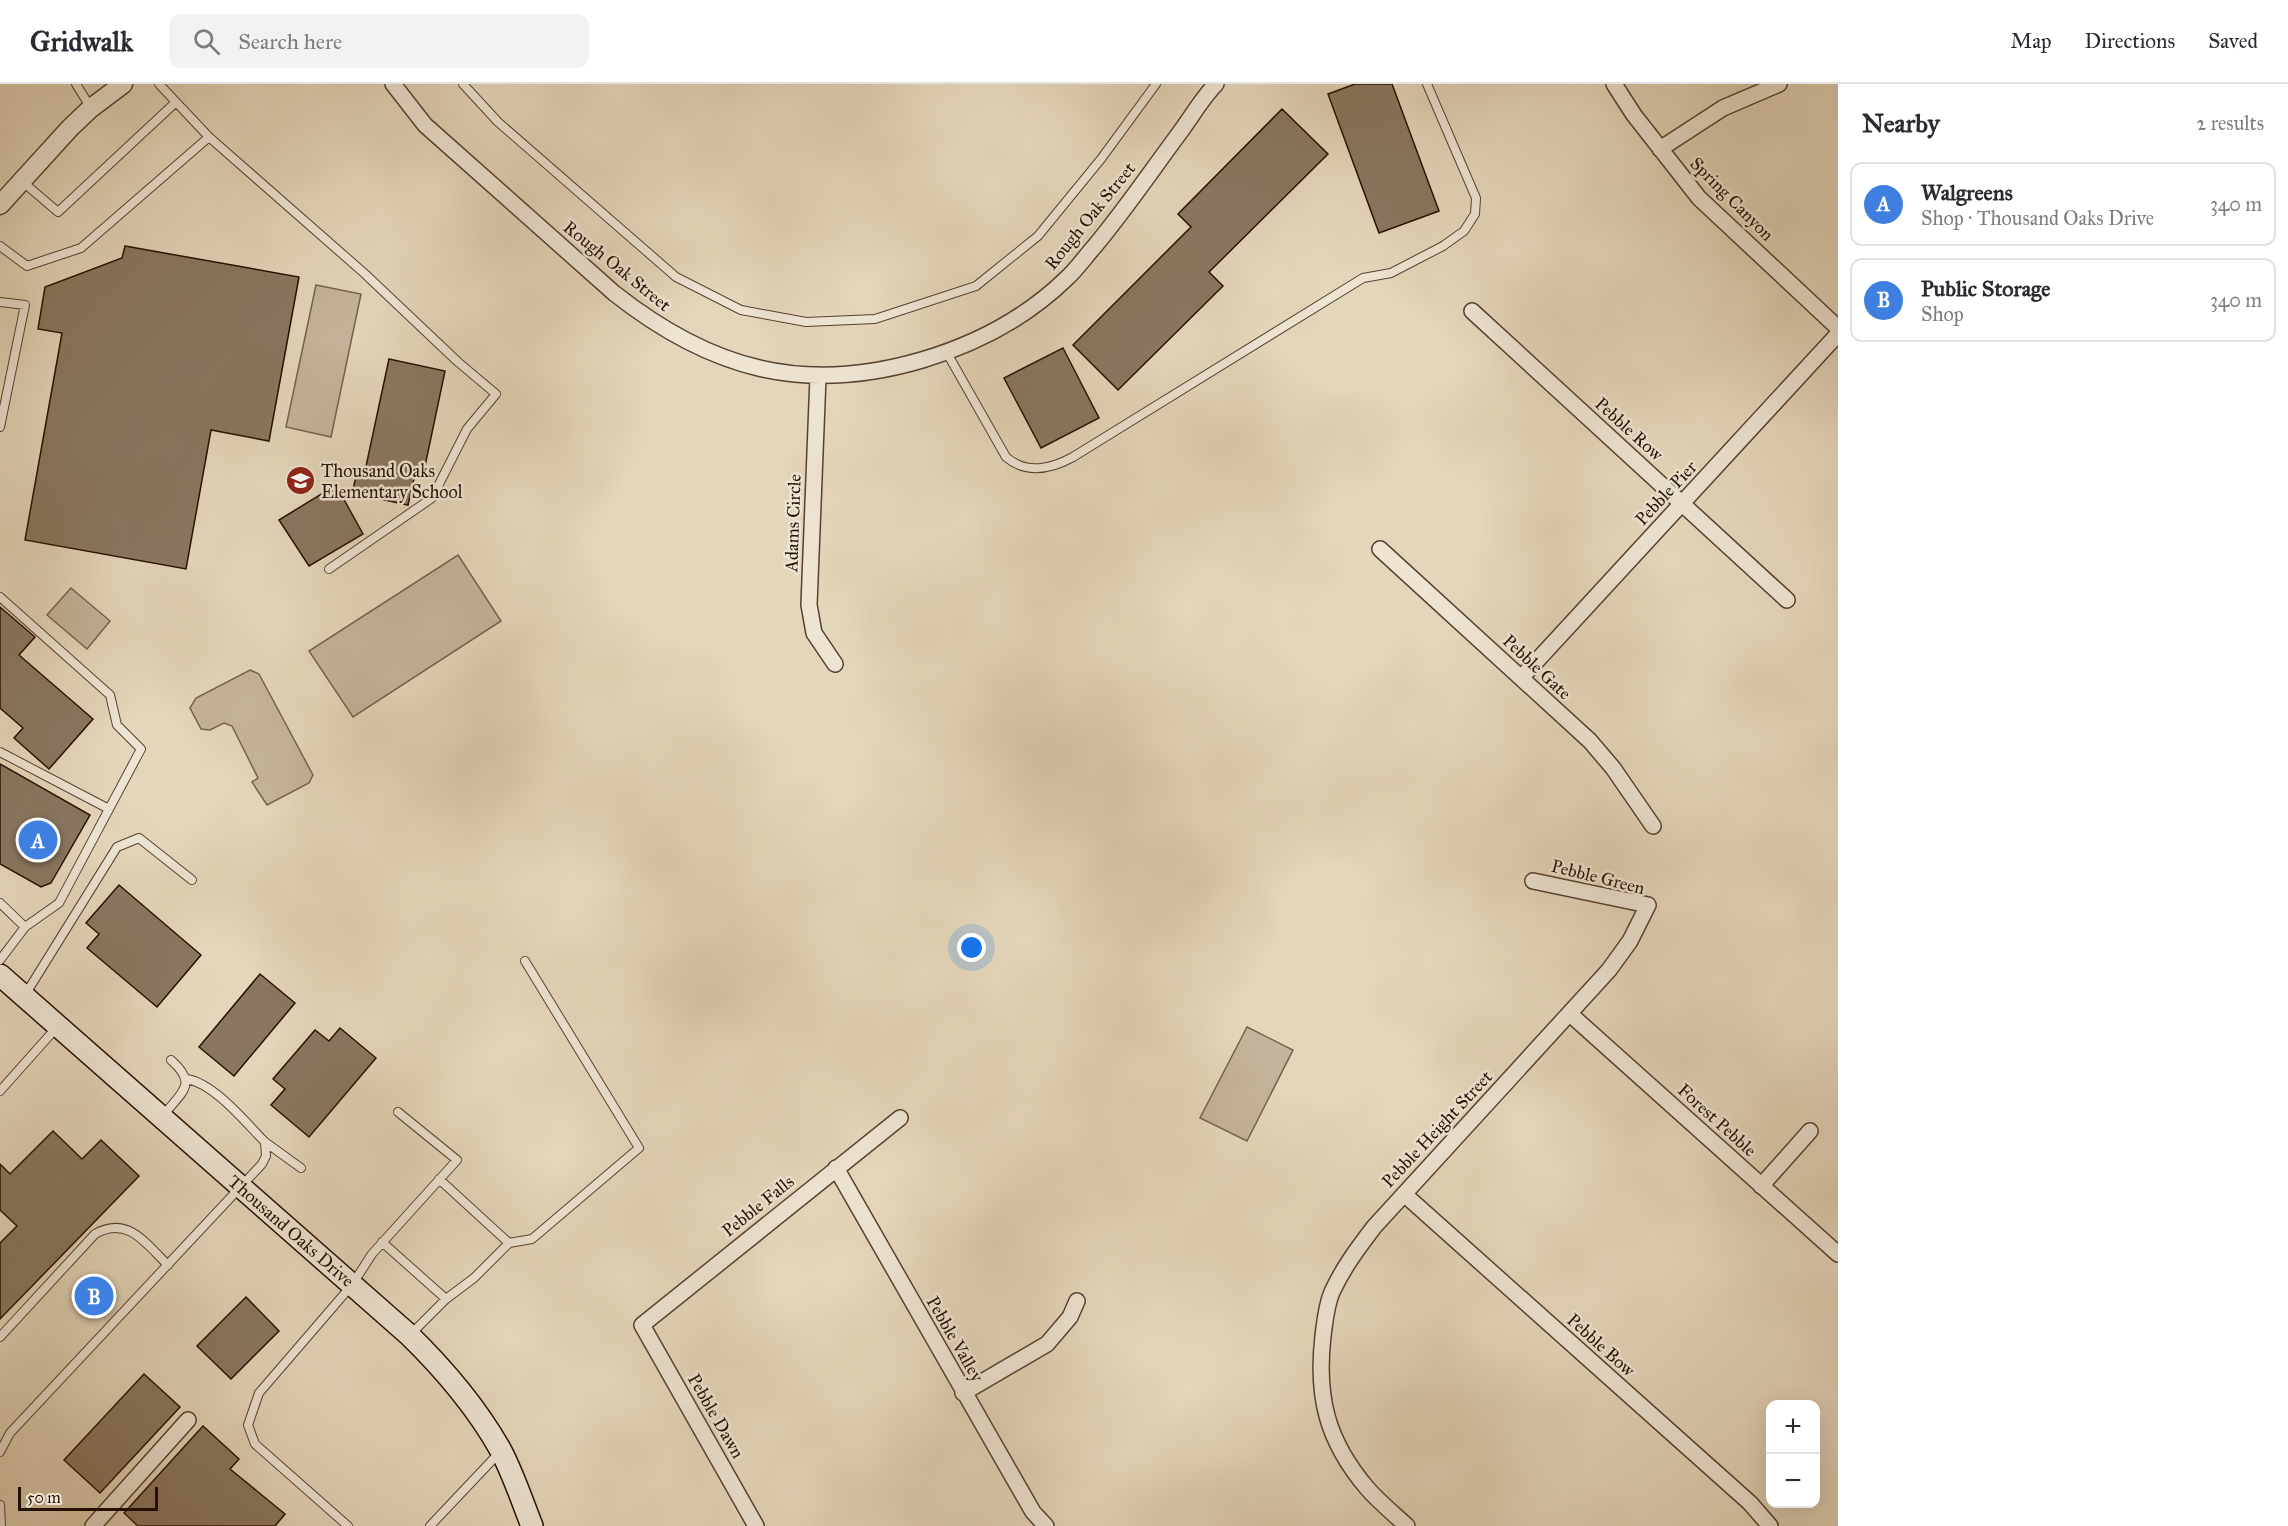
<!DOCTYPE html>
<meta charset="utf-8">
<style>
body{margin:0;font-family:"IM FELL Great Primer",serif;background:#f2f2f3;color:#2b2b33}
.controls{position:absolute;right:18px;bottom:18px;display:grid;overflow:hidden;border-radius:12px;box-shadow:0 6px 24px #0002}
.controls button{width:54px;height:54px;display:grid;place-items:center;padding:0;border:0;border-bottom:2px solid #e1e1e2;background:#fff;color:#2b2b33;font:30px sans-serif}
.scale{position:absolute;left:18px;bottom:15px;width:140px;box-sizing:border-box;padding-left:6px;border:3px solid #261001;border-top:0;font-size:16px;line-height:21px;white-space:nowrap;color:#261001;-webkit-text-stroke:4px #ede4d2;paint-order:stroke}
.you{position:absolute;left:972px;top:864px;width:21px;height:21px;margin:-15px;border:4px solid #fff;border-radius:50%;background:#1a73e8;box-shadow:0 0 0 9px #1a73e833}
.badge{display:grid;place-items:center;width:39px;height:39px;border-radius:50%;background:#8f2418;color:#fff;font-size:20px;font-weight:700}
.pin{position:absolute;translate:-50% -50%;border:3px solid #fff;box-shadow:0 2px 6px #0006}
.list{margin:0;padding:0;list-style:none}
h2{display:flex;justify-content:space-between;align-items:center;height:78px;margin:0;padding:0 24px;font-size:26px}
h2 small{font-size:20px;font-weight:400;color:#7c7c81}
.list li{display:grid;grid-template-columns:39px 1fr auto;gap:18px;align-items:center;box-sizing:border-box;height:84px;margin:0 12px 12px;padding:0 12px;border:2px solid #e1e1e2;border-radius:12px}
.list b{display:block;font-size:22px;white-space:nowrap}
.list p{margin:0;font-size:20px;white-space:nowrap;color:#7c7c81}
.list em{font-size:20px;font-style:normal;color:#7c7c81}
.icon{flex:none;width:33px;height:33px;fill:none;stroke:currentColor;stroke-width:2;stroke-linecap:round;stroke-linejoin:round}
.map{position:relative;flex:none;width:1838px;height:1442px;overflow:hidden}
header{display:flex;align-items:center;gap:36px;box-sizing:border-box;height:84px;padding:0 30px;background:#fff;border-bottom:2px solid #e1e1e2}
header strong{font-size:28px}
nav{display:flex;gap:33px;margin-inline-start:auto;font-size:21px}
.search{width:420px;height:54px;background:#f2f2f3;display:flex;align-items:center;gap:15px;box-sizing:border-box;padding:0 21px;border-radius:12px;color:#7c7c81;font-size:22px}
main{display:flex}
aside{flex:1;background:#fff}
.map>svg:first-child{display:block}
.green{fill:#c4b49b;stroke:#75624e;stroke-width:1.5}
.building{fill:#897761;stroke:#261001;stroke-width:1.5}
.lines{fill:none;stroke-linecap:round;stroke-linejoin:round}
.service-casing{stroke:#56422f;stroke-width:10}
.minor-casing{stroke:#56422f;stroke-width:18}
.tertiary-casing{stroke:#56422f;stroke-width:21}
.secondary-casing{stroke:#261001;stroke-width:24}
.service{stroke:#ede4d2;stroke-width:8}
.minor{stroke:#ede4d2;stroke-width:15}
.tertiary{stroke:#ede4d2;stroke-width:18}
.secondary{stroke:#ede4d2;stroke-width:21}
.labels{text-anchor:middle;stroke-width:5;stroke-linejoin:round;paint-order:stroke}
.street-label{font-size:18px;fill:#261001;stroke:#ede4d2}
.poi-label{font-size:18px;fill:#261001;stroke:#ede4d2;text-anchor:start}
</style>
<header>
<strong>Gridwalk</strong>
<div class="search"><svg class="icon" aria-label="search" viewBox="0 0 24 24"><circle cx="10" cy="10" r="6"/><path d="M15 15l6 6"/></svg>Search here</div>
<nav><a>Map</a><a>Directions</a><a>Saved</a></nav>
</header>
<main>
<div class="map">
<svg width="1838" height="1442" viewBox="0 0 1838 1442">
<rect width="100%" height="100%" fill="#e4d6ba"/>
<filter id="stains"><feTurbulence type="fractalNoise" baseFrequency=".00333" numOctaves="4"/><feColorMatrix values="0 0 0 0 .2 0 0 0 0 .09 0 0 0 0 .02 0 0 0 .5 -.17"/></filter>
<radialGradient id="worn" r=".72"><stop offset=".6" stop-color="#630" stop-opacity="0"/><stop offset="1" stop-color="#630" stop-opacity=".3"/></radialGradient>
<path class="green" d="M316,201L361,210L331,353L286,343Z
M458,471L501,537L353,633L309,567Z
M71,504L110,537L87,565L47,531Z
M250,586L259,590L313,691L309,699L267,721L252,698L258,694L232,642L224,639L210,646L201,645L190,624L196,614Z
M1247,943L1293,966L1247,1057L1200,1034Z"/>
<path class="building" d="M1355,0H1392L1439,127L1379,149L1328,10Z
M1282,25L1328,70L1209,188L1223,202L1118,306L1073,261L1191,143L1178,130Z
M125,162L299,193L269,357L211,346L186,485L25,456L62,249L38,245L45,203L122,174Z
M1063,264L1099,334L1041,364L1004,294Z
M389,275L445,287L424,387L416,386L408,421L352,409L358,385L365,387Z
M336,401L363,450L309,482L279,436Z
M0,523L35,553L19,571L93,635L49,685L14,654L23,644L0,624Z
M0,680L90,731L51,799L41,803L0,780Z
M119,801L201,871L157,923L87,864L99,850L86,839Z
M260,890L295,919L234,992L199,963Z
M340,944L376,974L309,1053L271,1021L285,1005L273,995L315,946L329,957Z
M53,1047L82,1075L101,1056L139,1092L0,1235V1159L17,1142L0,1126V1080L10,1090Z
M246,1213L279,1247L231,1295L197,1262Z
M144,1290L180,1323L100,1409L64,1376Z
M203,1342L239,1375L230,1385L285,1430L275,1442H138L124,1429Z"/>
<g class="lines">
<defs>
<path id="service" d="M76,0L91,24
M463,0L498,38L676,193L741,226L806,238L875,235L976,202L1038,152L1101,75L1156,0
M209,53L364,189L458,278L496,310L467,345L432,414L329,485
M23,98L58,128L176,18
M0,162L27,182L81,164L209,53L159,0
M0,218L25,221L0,343
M947,269L1006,373C1027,391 1051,385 1073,373L1363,194L1391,189L1443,162L1464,147L1475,130L1476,114L1427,0
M0,513L110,611L117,641L141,665L59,819L25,843L0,876
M0,668L109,725
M0,819L25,843
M25,911L117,763L139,754L192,796
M0,1007L57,943
M163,1032C181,1008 199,1001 171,976
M265,1058L301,1084
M382,1158L446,1215L474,1194L509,1159L439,1095
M509,1159L532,1155L639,1064L525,877
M411,1250L446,1215
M0,1253L95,1150C128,1131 146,1160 168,1181
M0,1368L10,1349L262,1080L266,1072L265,1058C245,1038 215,1000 187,995
M0,1421L1,1442
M348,1442L255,1360L248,1341L259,1309L352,1201L372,1170L457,1076L398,1028
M430,1442L499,1369"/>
<path id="minor" d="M393,0L425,41L614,209C710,285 803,311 922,276C976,260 1027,233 1067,194C1077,185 1085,173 1094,163C1125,126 1152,86 1181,47C1192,32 1203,13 1216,0
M1614,0L1634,31L1699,114L1838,244
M1660,65L1723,24L1779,0
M1472,227L1787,516
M818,293L809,521L814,549L835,580
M1380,465L1590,657L1613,684L1653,742
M1521,594L1838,250
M1570,930L1838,1170
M836,1084L1033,1428L1046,1442
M1761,1102L1810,1047
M1404,1110L1750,1419L1770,1442
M963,1309L1047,1260L1070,1233L1077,1217
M93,1442L188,1336
M756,1442L642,1241L900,1034
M1407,1442C1394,1430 1379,1418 1367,1404C1327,1357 1316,1313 1323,1252C1325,1237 1326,1222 1332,1208C1343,1184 1358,1164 1374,1143L1609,886L1630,857L1648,821L1533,797"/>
<path id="tertiary" d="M0,121L70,44L91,24L123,0"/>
<path id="secondary" d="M0,891L408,1250C444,1285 475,1321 500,1365C513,1389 522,1417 532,1442"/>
</defs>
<use href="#service" class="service-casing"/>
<use href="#minor" class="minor-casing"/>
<use href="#tertiary" class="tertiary-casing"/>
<use href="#secondary" class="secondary-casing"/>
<use href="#service" class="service"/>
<use href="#minor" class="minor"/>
<use href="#tertiary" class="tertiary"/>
<use href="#secondary" class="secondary"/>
</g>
<defs>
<symbol id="school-disc" viewBox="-11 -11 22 22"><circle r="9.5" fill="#8f2418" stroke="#ede4d2"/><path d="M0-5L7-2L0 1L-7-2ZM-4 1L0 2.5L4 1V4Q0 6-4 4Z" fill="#fff"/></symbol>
</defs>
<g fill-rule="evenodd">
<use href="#school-disc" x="284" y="380" width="33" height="33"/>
</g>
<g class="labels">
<g class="street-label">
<text transform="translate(1732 115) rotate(45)" y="6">Spring Canyon</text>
<text transform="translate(1090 132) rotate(-51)" y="6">Rough Oak Street</text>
<text transform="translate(617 182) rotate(39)" y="6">Rough Oak Street</text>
<text transform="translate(1629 345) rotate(42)" y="6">Pebble Row</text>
<text transform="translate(1666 409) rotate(-47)" y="6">Pebble Pier</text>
<text transform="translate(793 439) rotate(-88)" y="6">Adams Circle</text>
<text transform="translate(1537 583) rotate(43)" y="6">Pebble Gate</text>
<text transform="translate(1598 793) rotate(14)" y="6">Pebble Green</text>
<text transform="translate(1717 1036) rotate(42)" y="6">Forest Pebble</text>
<text transform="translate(1437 1045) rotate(-47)" y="6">Pebble Height Street</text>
<text transform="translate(758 1122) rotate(-39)" y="6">Pebble Falls</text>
<text transform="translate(291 1147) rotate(41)" y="6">Thousand Oaks Drive</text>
<text transform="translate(955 1255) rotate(60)" y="6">Pebble Valley</text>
<text transform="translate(1601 1261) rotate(42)" y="6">Pebble Bow</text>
<text transform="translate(716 1332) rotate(60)" y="6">Pebble Dawn</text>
</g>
<g class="poi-label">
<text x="321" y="393">Thousand Oaks<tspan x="321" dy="21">Elementary School</tspan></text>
</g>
</g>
<rect width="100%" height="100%" filter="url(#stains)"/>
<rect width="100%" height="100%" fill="url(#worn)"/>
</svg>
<div class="controls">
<button>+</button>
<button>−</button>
</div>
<div class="scale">50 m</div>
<div class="you"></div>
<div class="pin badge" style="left:38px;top:756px;background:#3f7fe0">A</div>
<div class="pin badge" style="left:94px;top:1212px;background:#3f7fe0">B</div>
</div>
<aside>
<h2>Nearby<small>2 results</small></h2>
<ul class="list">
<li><span class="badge" style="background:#3f7fe0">A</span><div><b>Walgreens</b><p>Shop · Thousand Oaks Drive</p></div><em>340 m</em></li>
<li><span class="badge" style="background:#3f7fe0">B</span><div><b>Public Storage</b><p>Shop</p></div><em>340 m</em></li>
</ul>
</aside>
</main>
